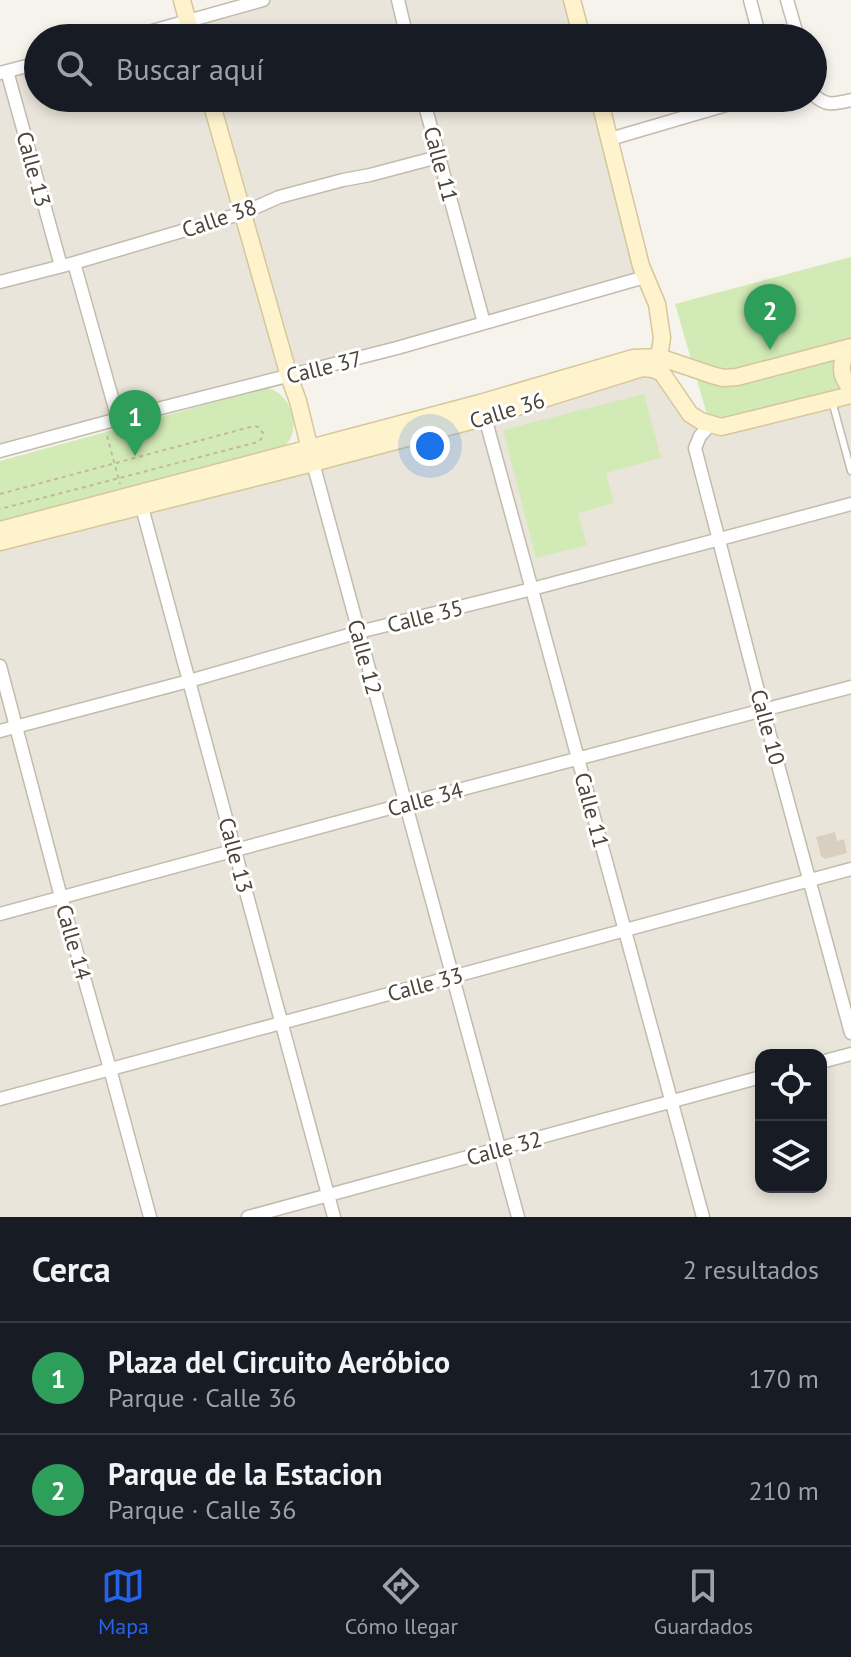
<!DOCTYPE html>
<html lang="es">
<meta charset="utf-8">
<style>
body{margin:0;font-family:"PT Sans",sans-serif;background:#20242c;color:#f1f3f6}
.controls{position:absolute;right:24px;bottom:24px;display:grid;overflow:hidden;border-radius:16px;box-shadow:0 4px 12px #0003}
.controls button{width:72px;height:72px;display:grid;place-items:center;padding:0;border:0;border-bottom:2px solid #363941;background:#171b24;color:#f1f3f6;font:40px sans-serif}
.you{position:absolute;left:430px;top:446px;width:28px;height:28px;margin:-20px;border:6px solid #fff;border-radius:50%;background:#1a73e8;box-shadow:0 0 0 12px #1a73e833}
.badge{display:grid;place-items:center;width:52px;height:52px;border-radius:50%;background:#2563eb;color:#fff;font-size:26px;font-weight:700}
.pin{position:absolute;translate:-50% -66px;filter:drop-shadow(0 2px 4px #0008)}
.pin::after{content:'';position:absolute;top:42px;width:28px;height:24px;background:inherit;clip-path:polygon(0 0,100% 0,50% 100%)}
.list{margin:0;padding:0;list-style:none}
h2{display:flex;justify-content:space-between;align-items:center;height:104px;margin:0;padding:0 32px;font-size:34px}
h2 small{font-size:26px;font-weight:400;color:#9ea1a6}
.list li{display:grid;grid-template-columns:52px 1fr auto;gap:24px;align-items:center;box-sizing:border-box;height:112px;padding:0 32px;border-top:2px solid #363941}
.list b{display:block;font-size:30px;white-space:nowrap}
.list p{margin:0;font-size:26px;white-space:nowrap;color:#9ea1a6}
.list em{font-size:26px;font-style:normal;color:#9ea1a6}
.icon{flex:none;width:44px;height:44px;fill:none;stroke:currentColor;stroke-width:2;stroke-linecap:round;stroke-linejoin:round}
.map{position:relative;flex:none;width:851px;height:1217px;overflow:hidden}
.search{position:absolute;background:#171b24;box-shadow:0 4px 12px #0003;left:24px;right:24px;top:24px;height:88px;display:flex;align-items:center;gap:20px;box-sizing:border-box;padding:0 28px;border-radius:44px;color:#9ea1a6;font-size:30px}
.sheet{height:328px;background:#171b24}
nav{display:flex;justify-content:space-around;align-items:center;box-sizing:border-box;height:112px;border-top:2px solid #363941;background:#171b24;font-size:22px;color:#9ea1a6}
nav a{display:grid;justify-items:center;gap:4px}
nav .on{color:#2563eb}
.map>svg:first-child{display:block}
.residential{fill:#eae5da;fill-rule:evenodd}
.green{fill:#d2eab5}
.building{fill:#d8cfc1}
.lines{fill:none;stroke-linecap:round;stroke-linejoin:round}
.lane-casing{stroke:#c2bbae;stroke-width:9}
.street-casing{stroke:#c2bbae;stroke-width:15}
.secondary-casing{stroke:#d6c79b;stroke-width:19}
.path{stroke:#c4b79f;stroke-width:2;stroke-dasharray:4 4;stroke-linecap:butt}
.lane{stroke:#fff;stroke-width:6}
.street{stroke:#fff;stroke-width:12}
.secondary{stroke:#fff3cd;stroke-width:16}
.labels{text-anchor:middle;stroke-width:6;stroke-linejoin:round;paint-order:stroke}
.street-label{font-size:22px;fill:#4b4439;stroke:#fff}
</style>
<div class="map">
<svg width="851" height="1217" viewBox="0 0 851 1217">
<rect width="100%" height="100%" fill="#f6f3ec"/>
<path class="residential" d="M263,0H572L582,38H127Z
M38,63V98H599L645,277L0,451V73Z
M653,369L701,421L851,395V1217H0V542ZM761,1055H821V1187H761Z"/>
<path class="green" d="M851,257V395L710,425L675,304Z
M266,388C290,390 304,431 284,446C280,449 275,450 271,452L0,523V461Z
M644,394L661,458L606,473L614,503L578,513L587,545L536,558L503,430Z"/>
<path class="building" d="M835,832L837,841L844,839L847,853L825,859L821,856L816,837Z"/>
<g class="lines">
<defs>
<path id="lane" d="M832,401L851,471"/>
<path id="street" d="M398,0L407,38
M750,0L760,38
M787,0L798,38
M127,38L263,0
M7,71L61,266
M0,73L38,63
M813,94C826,107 834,104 851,100
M423,98L484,323
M610,139L750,98
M74,263L118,419
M0,282L74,263L243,213L279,197L343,180L370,175L438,157
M483,410L703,1217
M710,425L700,436L695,448L763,710L851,1033
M0,451L118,419L397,348L645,277
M313,463L518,1217
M140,500L334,1217
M0,666L61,897L110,1069L150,1217
M0,731L189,681L359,632L532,589L851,504
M0,914L405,804L851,687
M821,1062L851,1054
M0,1099L851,869
M248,1217L761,1077"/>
<path id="secondary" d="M182,0L192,38
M572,0L582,38
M210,98L289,376L298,401L312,458
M599,98L641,266L657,304L662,338L659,357
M851,348C839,361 839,376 851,388
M0,530L480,403L633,358L659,357L712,375L723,378L737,377L851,347
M0,542L313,463L486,417L642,368L653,369L662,373L690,414L701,421L721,427L851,395"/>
</defs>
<use href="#lane" class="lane-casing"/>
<use href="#street" class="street-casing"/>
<use href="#secondary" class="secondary-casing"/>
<path class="path" d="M107,436L120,484
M0,494L254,426L258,427L263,433V437L258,442L0,509"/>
<use href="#lane" class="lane"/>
<use href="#street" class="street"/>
<use href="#secondary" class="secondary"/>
</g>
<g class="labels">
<g class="street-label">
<text transform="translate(441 164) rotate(75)" y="8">Calle 11</text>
<text transform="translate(34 169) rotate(75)" y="8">Calle 13</text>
<text transform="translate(219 218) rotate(-19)" y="8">Calle 38</text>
<text transform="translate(324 367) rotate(-14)" y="8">Calle 37</text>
<text transform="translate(507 410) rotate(-17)" y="8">Calle 36</text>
<text transform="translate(425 616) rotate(-14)" y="8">Calle 35</text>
<text transform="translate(365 657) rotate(75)" y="8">Calle 12</text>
<text transform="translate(768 727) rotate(75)" y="8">Calle 10</text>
<text transform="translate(425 799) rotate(-15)" y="8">Calle 34</text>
<text transform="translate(592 810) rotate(75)" y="8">Calle 11</text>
<text transform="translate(236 855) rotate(75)" y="8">Calle 13</text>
<text transform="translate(74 942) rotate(74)" y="8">Calle 14</text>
<text transform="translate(425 984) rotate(-15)" y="8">Calle 33</text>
<text transform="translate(504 1148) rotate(-15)" y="8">Calle 32</text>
</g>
</g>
</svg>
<div class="controls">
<button><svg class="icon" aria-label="locate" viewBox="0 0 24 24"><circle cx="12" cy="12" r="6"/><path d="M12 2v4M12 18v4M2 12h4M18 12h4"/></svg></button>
<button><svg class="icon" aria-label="layers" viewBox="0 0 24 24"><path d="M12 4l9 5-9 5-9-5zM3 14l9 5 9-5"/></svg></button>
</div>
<div class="you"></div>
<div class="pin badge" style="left:135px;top:456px;background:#2e9e5b">1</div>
<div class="pin badge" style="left:770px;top:350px;background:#2e9e5b">2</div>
<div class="search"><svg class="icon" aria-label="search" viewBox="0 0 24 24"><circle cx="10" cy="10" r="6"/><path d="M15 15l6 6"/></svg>Buscar aquí</div>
</div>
<section class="sheet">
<h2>Cerca<small>2 resultados</small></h2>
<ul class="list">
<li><span class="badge" style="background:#2e9e5b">1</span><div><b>Plaza del Circuito Aeróbico</b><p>Parque · Calle 36</p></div><em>170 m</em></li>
<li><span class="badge" style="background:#2e9e5b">2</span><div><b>Parque de la Estacion</b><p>Parque · Calle 36</p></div><em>210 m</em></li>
</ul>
</section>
<nav>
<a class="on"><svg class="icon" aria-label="map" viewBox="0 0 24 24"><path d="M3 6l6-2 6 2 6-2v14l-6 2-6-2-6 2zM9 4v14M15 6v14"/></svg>Mapa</a>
<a><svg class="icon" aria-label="directions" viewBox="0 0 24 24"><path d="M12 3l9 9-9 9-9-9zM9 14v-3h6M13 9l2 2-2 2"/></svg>Cómo llegar</a>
<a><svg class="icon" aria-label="saved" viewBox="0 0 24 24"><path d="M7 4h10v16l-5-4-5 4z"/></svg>Guardados</a>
</nav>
